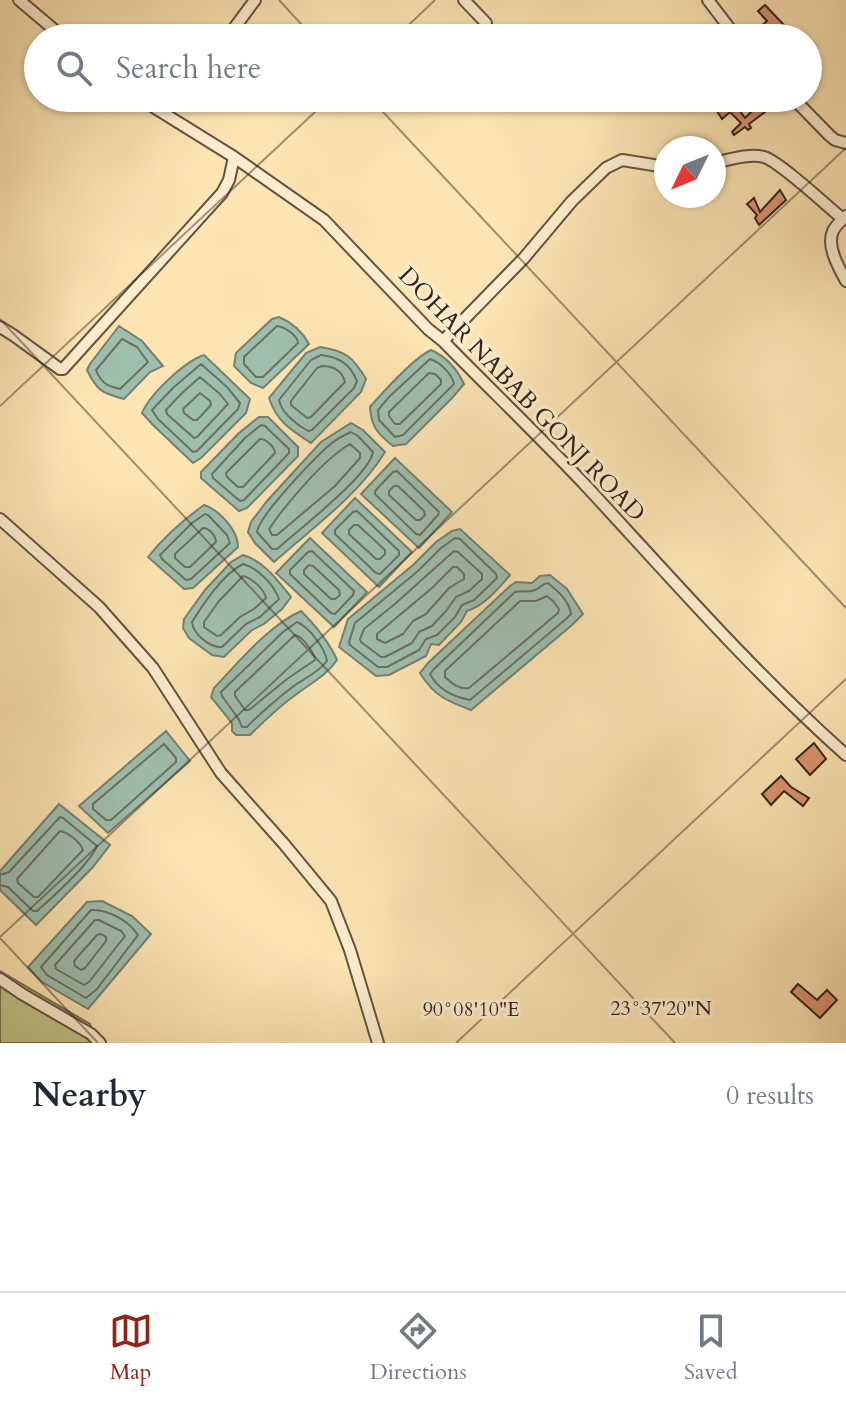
<!DOCTYPE html>
<meta charset="utf-8">
<style>
body{margin:0;font-family:Cardo,serif;background:#f2f2f3;color:#1f2937}
.compass{position:absolute;left:654px;top:136px;width:72px;height:72px;border-radius:50%;background:#fff;box-shadow:0 2px 6px #0004;rotate:227deg}
.list{margin:0;padding:0;list-style:none}
h2{display:flex;justify-content:space-between;align-items:center;height:104px;margin:0;padding:0 32px;font-size:34px}
h2 small{font-size:26px;font-weight:400;color:#747a83}
.icon{flex:none;width:44px;height:44px;fill:none;stroke:currentColor;stroke-width:2;stroke-linecap:round;stroke-linejoin:round}
.map{position:relative;flex:none;width:846px;height:1043px;overflow:hidden}
.search{position:absolute;background:#fff;box-shadow:0 2px 6px #0004;left:24px;right:24px;top:24px;height:88px;display:flex;align-items:center;gap:20px;box-sizing:border-box;padding:0 28px;border-radius:44px;color:#747a83;font-size:30px}
.sheet{height:248px;background:#fff}
nav{display:flex;justify-content:space-around;align-items:center;box-sizing:border-box;height:112px;border-top:2px solid #e0e1e3;background:#fff;font-size:22px;color:#747a83}
nav a{display:grid;justify-items:center;gap:4px}
nav .on{color:#8f2418}
.map>svg:first-child{display:block}
.green{fill:#c3c38a;stroke:#7b7352;stroke-width:2}
.water{fill:#9fbfae;stroke:#748173;stroke-width:2}
.lines{fill:none;stroke-linecap:round;stroke-linejoin:round}
.shore{stroke:#697164;stroke-width:2}
.building{fill:#db936f;stroke:#33231b;stroke-width:2}
.minor-casing{stroke:#655341;stroke-width:14}
.minor{stroke:#fdedce;stroke-width:10}
.ticks{fill:none;stroke:#33231b;stroke-width:2;stroke-opacity:0.45}
.labels{text-anchor:middle;stroke-width:6;stroke-linejoin:round;paint-order:stroke}
.street-label{font-size:24px;fill:#33231b;stroke:#fdedce}
.ticks-label{font-size:20px;text-anchor:middle;fill:#33231b;stroke:#fdedce;stroke-width:6;stroke-linejoin:round;paint-order:stroke}
</style>
<div class="map">
<svg width="846" height="1043" viewBox="0 0 846 1043">
<rect width="100%" height="100%" fill="#fce4b3"/>
<filter id="stains"><feTurbulence type="fractalNoise" baseFrequency=".0025" numOctaves="4"/><feColorMatrix values="0 0 0 0 .2 0 0 0 0 .09 0 0 0 0 .02 0 0 0 .5 -.17"/></filter>
<radialGradient id="worn" r=".72"><stop offset=".6" stop-color="#630" stop-opacity="0"/><stop offset="1" stop-color="#630" stop-opacity=".3"/></radialGradient>
<path class="green" d="M0,971L90,1024L96,1043H0Z"/>
<path class="water" d="M279,317C293,323 302,331 309,344L263,388L251,383L234,366L236,353L272,319Z
M119,326L142,341L163,366L150,372L124,399C102,393 97,391 87,370L90,364Z
M320,347C346,351 353,357 366,379L361,392L311,443C291,430 277,422 269,398L306,353Z
M431,350C447,357 457,369 464,384L453,397L406,444L393,446C378,434 371,427 370,407C384,391 412,359 431,350Z
M204,355L250,399L246,413L201,458L193,463L153,425L142,413C150,394 185,361 204,355Z
M259,417H268L298,447V456L247,508L239,511L201,478V472L239,433Z
M351,423L363,430L385,452C358,496 312,528 274,562L255,543L248,532L251,522L267,501L321,442Z
M395,458L452,512L419,548L361,494Z
M355,498L412,552L379,587L322,533Z
M204,505C219,510 238,530 238,547L193,588L184,589L148,557C164,537 183,520 204,505Z
M460,529L510,575C498,589 485,605 467,611L461,622L439,645L431,644L426,656L389,675L376,676L339,647L348,619L413,565L436,542L452,531Z
M310,538L367,592L334,627L276,573Z
M243,555C264,561 278,581 291,597L282,609L264,624L252,630L224,657L212,655L189,638L183,628L184,619L205,590L231,562Z
M550,575L567,589L583,614L572,625L471,710C447,701 434,696 420,673L428,663L510,586L516,582L532,583L540,576Z
M301,611C315,625 329,642 337,660C327,675 313,682 298,693C281,705 265,720 250,735H236L232,731V723L211,697L214,688C239,662 268,626 301,611Z
M166,731L190,761L108,833L79,806Z
M59,804L110,845L93,867L36,925L0,890V871Z
M102,901L132,916L151,934L88,1009L42,982L28,967L87,902Z"/>
<g class="lines">
<path class="shore" d="M277,326C285,327 297,335 298,343L263,377H256L244,364V357Z
M122,339L137,347L148,362L120,389C107,386 101,383 96,370Z
M321,355C339,357 350,364 357,381L354,388L312,430L308,431C296,424 282,414 279,400L311,360Z
M430,359C440,362 452,374 454,384L403,435L395,437L379,420L378,410L389,397Z
M201,364L227,387L240,403L238,409L197,451L193,452L158,419L152,410L174,387Z
M322,366C333,366 342,371 345,382L311,417L307,418L291,405V401L317,368Z
M429,373L435,374L441,380V384L400,424H395L389,416V412Z
M200,377L220,394L228,404L197,437L194,438L167,414L166,410L181,394Z
M200,393L210,401L211,405L197,420H193L184,413L183,409Z
M261,425L265,426L289,449V453L244,500L240,501L213,478L212,474L245,438Z
M351,432L358,436L373,452C369,476 298,530 277,549H272L257,532C259,516 310,463 325,449C332,442 342,436 351,432Z
M260,439C266,438 275,448 275,453L243,487H238L227,477L226,473Z
M350,444L360,453V458L335,486L277,535H272L269,529C286,504 325,458 350,444Z
M397,471L439,512L438,515L420,535L416,534L375,494V491L393,472Z
M394,486H398L424,511L425,515L420,520H416L389,495V491Z
M357,511L399,551V555L380,574L376,573L335,534V530L353,512Z
M205,514L208,515L227,535L230,543L191,579L186,580L162,559L160,555L192,523Z
M354,525H358L385,550V554L380,559H376L349,534V530Z
M203,528C209,528 216,536 216,542L190,567H185L175,558V554Z
M455,538L460,539L496,574L497,578L474,600L462,605L455,617L437,635L426,639L419,650L387,667H378L350,645L349,642L355,623L418,571L441,548Z
M312,551L354,591L353,595L335,614L331,613L290,574V570L308,552Z
M454,551L458,552L482,574V579L469,591L456,597L446,611L432,626L419,632L412,643L385,657H381L361,642L360,639L364,629L396,603Z
M243,564C258,568 274,585 279,599L260,617L246,624L222,647C210,648 193,634 192,622C204,603 223,574 243,564Z
M309,565L313,566L339,590L340,595L335,599H331L304,574V570Z
M453,567H457L464,574V579L449,588L426,614L413,621L403,634L385,643L377,639V634L432,588Z
M243,576C252,578 264,589 266,598L254,609L240,617L221,635L217,636L204,627V622L219,601Z
M548,583C559,592 569,601 571,614L566,619L470,700C454,697 438,689 430,674L434,669L515,592C522,590 529,593 535,590C541,588 541,584 548,583Z
M547,596L553,601L559,609L558,613L469,688C460,690 451,683 445,677V671L520,601H536Z
M297,622C309,627 325,648 327,661C318,673 303,679 291,688C276,700 261,712 247,727H242L238,718L222,696L221,692L283,632Z
M295,635C302,636 314,652 315,660L287,679L249,710H245L235,696V692Z
M164,744L176,758V762L111,820H106L93,809V804Z
M60,831C68,832 81,843 83,850L38,897H34L18,883L17,879Z
M0,875L9,872L60,817L63,818L97,846C89,865 54,896 37,911H33L8,887L0,885
M91,910C108,909 129,921 138,935L97,989L86,998L47,975L41,967Z
M95,920H99L121,931L125,936L89,982L84,985L56,969L55,965Z
M101,934L106,937V941L85,968L81,970L75,966L74,961L97,935Z"/>
</g>
<path class="building" d="M765,5L784,25L773,38H762L757,30L767,21L758,11Z
M728,98L732,100L745,118L759,104L765,112L749,124L751,128L748,130L745,127L734,135L732,132L741,123L730,112L722,119L715,108Z
M780,190L786,200L759,225L755,218L757,215L747,204L754,198L760,212Z
M814,743L826,759L810,775L796,759Z
M781,776L791,787L809,798L803,806L784,791L771,805L762,794Z
M798,984L817,1000L827,990L837,1000L820,1018L791,992Z"/>
<g class="lines">
<defs>
<path id="minor" d="M19,0L64,38
M464,0L486,23
M708,0L737,38
M236,38L233,35L235,27L255,0
M139,98L234,157L324,220L428,329L443,341C491,390 541,438 588,488C672,579 754,673 846,755
M793,98L829,135L835,140L846,143
M714,163C728,160 749,153 764,157C779,161 828,207 843,219
M846,216C842,220 835,226 833,231C826,246 839,268 846,281
M0,327L13,335L60,369H63L222,193L229,180L234,157
M443,341L524,258L572,201L606,168L622,160L666,167
M0,519L99,607L153,668L221,773L284,844L331,901L350,950L378,1043
M0,979L22,994L91,1034L100,1043"/>
</defs>
<use href="#minor" class="minor-casing"/>
<use href="#minor" class="minor"/>
</g>
<path class="ticks" d="M279,0L314,38M395,38L435,0M370,98L846,608M0,319L675,1043M0,406L330,98M0,937L846,148M0,938L98,1043M456,1043L846,679"/>
<g class="labels">
<g class="street-label">
<text transform="translate(522 394) rotate(46)" y="8">DOHAR NABAB GONJ ROAD</text>
</g>
</g>
<g class="ticks-label">
<text x="661" y="1015">23°37'20"N</text>
<text x="471" y="1016">90°08'10"E</text>
</g>
<rect width="100%" height="100%" filter="url(#stains)"/>
<rect width="100%" height="100%" fill="url(#worn)"/>
</svg>
<svg class="compass" viewBox="-18 -18 36 36"><path d="M0-13l5 13h-10z" fill="#e53935"/><path d="M0 13l5-13h-10z" fill="#747a83"/></svg>
<div class="search"><svg class="icon" aria-label="search" viewBox="0 0 24 24"><circle cx="10" cy="10" r="6"/><path d="M15 15l6 6"/></svg>Search here</div>
</div>
<section class="sheet">
<h2>Nearby<small>0 results</small></h2>
<ul class="list">
</ul>
</section>
<nav>
<a class="on"><svg class="icon" aria-label="map" viewBox="0 0 24 24"><path d="M3 6l6-2 6 2 6-2v14l-6 2-6-2-6 2zM9 4v14M15 6v14"/></svg>Map</a>
<a><svg class="icon" aria-label="directions" viewBox="0 0 24 24"><path d="M12 3l9 9-9 9-9-9zM9 14v-3h6M13 9l2 2-2 2"/></svg>Directions</a>
<a><svg class="icon" aria-label="saved" viewBox="0 0 24 24"><path d="M7 4h10v16l-5-4-5 4z"/></svg>Saved</a>
</nav>
